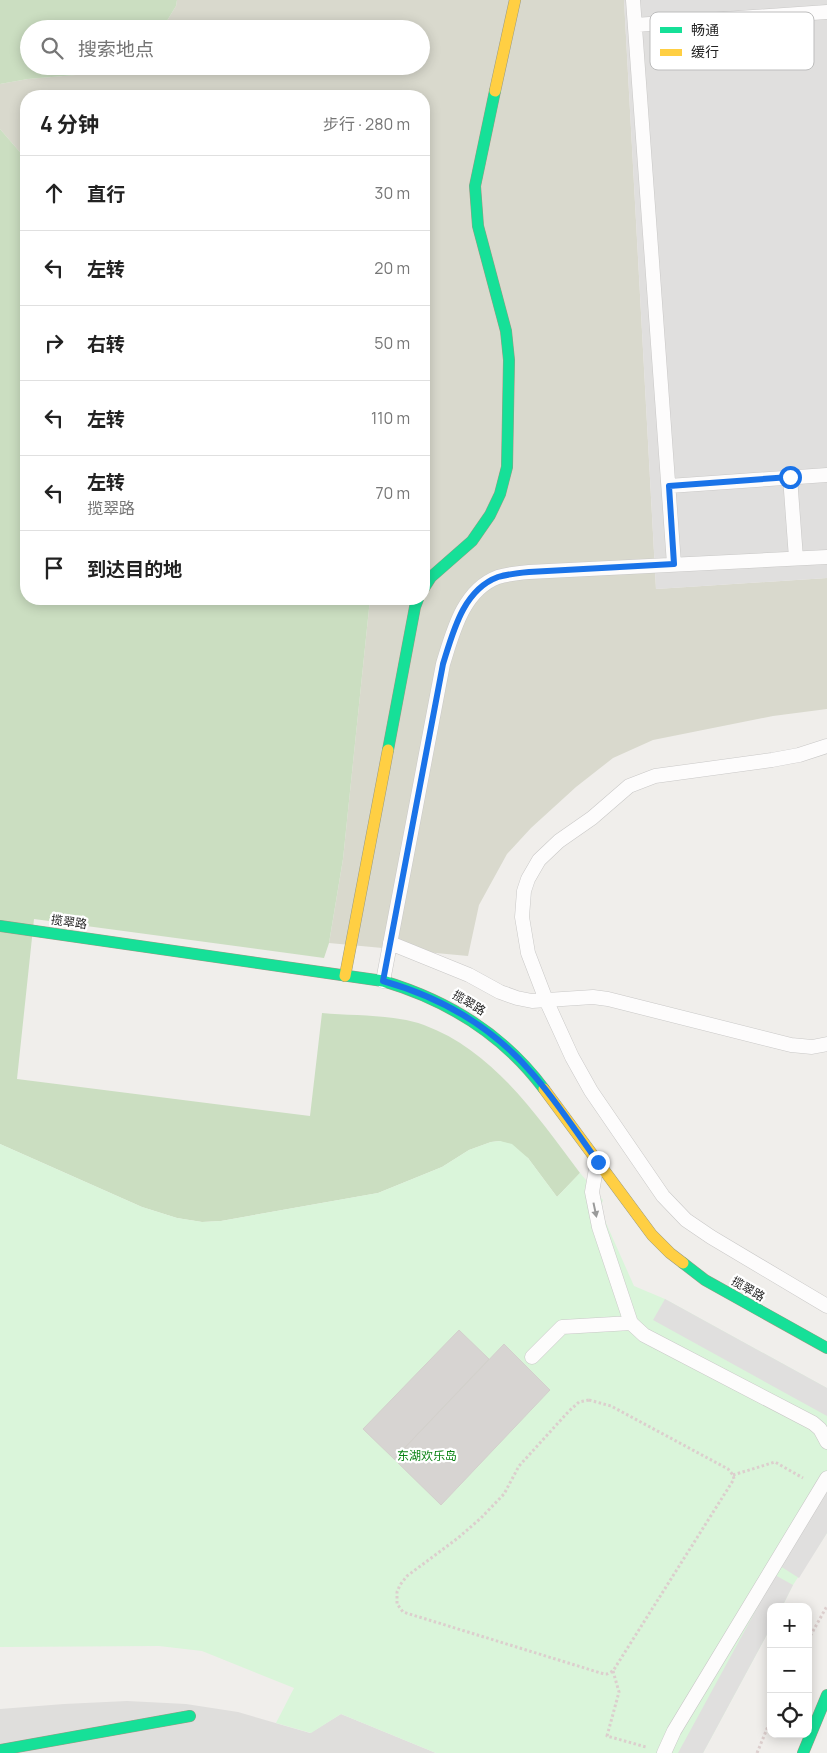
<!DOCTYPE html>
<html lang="zh">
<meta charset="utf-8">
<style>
body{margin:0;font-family:Manrope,"Noto Sans SC",sans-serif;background:#f2f2f2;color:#222}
.controls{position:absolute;right:15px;bottom:15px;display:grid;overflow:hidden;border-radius:10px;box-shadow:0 2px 12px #0003}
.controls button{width:45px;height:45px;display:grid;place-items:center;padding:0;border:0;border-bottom:1px solid #e0e0e0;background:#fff;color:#222;font:25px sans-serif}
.stop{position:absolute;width:15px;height:15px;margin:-11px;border:4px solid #1a73e8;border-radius:50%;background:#fff}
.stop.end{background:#1a73e8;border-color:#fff;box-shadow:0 1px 5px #0008}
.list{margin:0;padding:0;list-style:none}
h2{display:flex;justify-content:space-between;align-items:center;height:65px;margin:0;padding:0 20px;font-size:21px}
h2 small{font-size:16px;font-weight:400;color:#767676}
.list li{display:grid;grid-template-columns:32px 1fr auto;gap:15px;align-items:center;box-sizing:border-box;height:75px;padding:0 20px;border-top:1px solid #e0e0e0}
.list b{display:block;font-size:19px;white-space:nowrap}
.list p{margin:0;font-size:16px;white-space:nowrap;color:#767676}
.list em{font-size:16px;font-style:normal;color:#767676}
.icon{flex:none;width:28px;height:28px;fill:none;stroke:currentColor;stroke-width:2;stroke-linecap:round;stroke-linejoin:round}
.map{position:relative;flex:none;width:827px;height:1753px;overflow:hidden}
.search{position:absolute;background:#fff;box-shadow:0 2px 12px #0003;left:20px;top:20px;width:410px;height:55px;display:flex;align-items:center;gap:12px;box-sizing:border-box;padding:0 18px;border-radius:28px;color:#767676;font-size:19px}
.panel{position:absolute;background:#fff;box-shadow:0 2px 12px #0003;left:20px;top:90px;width:410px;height:515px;border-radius:20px}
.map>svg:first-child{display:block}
.residential{fill:#dfdedc}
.construction{fill:#d9d9cd}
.forest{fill:#cbdec1}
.park{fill:#daf5da}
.parking{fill:#e0dfde}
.building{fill:#d7d4d2;stroke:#d3d0cc}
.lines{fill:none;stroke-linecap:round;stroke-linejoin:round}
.lane-casing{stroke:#c9c8c7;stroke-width:15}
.fast-casing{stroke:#999a82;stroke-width:12}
.slow-casing{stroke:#999a82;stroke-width:12}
.path{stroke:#dccecd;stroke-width:3;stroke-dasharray:2.5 2.5;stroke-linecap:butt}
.lane{stroke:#fdfcfc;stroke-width:14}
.fast{stroke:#16e098;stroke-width:11}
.slow{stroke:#ffcf43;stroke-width:11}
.oneway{fill:#9a9a9a}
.route{stroke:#1a73e8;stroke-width:6}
.labels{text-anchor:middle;stroke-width:4.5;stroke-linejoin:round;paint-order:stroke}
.street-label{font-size:12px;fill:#222;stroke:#fff}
.park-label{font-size:12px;fill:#0c8416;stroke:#fff}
.key{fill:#fff;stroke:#bdbdbd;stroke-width:1}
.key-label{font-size:14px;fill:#222}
</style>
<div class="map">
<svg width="827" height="1753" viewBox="0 0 827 1753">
<rect width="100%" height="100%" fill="#f0eeeb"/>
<path class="residential" d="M127,1701L186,1704L238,1712L310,1733L341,1714L436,1753H0V1709L64,1704Z"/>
<path class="construction" d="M177,0H624L656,589L827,578V709L773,716L653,740L613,758L576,787L531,828L507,854L479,905L468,956L329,943L343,859L370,599H424V96H26V156L19,151L0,129V84L28,79L88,74L114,66H421V29H162L176,6Z"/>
<path class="forest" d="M0,0H177L176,6L162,29H29V66H114L88,74L28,79L0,84Z
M0,129L19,151L26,156V599H370L343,859L329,943L324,958L34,919L17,1079L310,1116L322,1013C354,1016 394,1014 424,1025C494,1051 537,1116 580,1173L557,1197L528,1158L500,1141L491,1142L469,1150L442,1167L378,1193L221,1221L202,1222L177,1218L142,1207L0,1144Z"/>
<path class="park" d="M500,1141L512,1144L528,1158L557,1197L580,1173L603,1200L601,1206L602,1214L634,1286L665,1299L827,1388V1533L793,1585L782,1607H771V1627L703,1753H436L341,1714L311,1733L276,1723L294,1688L202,1651L159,1646L0,1647V1144L142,1207L177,1218L202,1222L221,1221L378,1193L442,1167L469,1150L491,1142Z"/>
<path class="parking" d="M624,0H827V578L656,589Z
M665,1299L827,1388V1416L653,1320Z
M827,1491V1533L799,1578L780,1566Z
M775,1575L793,1585L782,1607H771V1627L703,1753H678Z"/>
<path class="building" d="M459,1330L489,1359L394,1459L363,1429Z
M504,1344L550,1390L441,1505L394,1459Z"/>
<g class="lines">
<defs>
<path id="lane" d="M633,0L674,564
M635,25L827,12
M790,477L796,558
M669,486L827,475
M827,746L799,755L772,760L655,776L629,786L592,818L559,841L539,860L528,879L524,891L522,917L528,953L546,1000L572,1057L591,1091L663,1196L686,1220L711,1237L827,1306
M390,943L469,975L500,992L517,998L532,1001L593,997L608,999L791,1045L812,1047L827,1044
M383,981L443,664C453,632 463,590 498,577C508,574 518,573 529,572L827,557
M597,1163L592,1192L599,1227L631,1323L644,1335L813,1423L820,1429L827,1442
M532,1357L562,1327L631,1323
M664,1753L674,1731L827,1478"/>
<path id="fast" d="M424,588L431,577L472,541L490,515L500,494L507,467L509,360L506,331L478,226L475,186L495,91
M388,750L415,607L418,599
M0,926L383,981C447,1000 503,1034 544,1089
M683,1263L705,1280L827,1348
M0,1750L190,1716
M803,1753L827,1695"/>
<path id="slow" d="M495,91L515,0
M345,976L388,750
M544,1089L652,1235L670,1253L683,1263"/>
</defs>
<use href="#lane" class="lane-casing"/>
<use href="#fast" class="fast-casing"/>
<use href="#slow" class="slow-casing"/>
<path class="path" d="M589,1400L611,1406L728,1469L733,1475L734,1479L613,1671L607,1674H604L403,1612L397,1604V1592L400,1585L407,1576L458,1538L481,1518L504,1494L519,1466L569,1411L579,1402Z
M733,1475L775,1462L803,1478
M808,1640L827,1606
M613,1671L619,1692L607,1736L646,1747
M757,1753L771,1719"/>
<use href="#lane" class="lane"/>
<use href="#fast" class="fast"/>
<use href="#slow" class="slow"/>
</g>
<defs><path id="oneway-solid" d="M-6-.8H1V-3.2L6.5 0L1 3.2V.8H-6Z" transform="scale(1.25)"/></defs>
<use class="oneway" href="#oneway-solid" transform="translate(595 1210) rotate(78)"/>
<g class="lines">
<path class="route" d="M598,1162C576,1132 556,1100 531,1072C492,1027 440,997 383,981L443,664C453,632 463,590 498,577C508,574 518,573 529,572L674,564L669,486L790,477"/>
</g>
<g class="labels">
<g class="street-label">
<text transform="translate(69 922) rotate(8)" y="4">揽翠路</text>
<text transform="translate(469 1003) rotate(31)" y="4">揽翠路</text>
<text transform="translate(748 1289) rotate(30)" y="4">揽翠路</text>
</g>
<g class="park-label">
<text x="427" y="1460">东湖欢乐岛</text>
</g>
</g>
<rect x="650" y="12" width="164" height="58" rx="8" class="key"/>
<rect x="660" y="27" width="22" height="6" fill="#16e098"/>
<rect x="660" y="49" width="22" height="7" fill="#ffcf43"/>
<g class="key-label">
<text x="691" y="35">畅通</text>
<text x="691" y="57">缓行</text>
</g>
</svg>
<div class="controls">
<button>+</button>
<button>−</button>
<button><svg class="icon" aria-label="locate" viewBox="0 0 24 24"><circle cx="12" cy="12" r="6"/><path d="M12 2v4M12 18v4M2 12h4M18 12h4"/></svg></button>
</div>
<div class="stop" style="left:790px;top:477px"></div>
<div class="stop end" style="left:598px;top:1162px"></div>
<div class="search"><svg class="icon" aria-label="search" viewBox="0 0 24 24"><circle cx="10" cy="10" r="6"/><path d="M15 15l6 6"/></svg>搜索地点</div>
<section class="panel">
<h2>4 分钟<small>步行 · 280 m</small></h2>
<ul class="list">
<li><svg class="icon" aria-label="ahead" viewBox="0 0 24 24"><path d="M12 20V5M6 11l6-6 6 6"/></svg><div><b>直行</b></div><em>30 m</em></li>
<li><svg class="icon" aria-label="left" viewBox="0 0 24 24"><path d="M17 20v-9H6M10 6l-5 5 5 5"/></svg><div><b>左转</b></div><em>20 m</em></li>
<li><svg class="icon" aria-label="right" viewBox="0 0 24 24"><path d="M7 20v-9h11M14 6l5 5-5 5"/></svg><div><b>右转</b></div><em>50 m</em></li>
<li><svg class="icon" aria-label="left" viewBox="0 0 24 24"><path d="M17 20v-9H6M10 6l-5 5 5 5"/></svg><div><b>左转</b></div><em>110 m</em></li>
<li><svg class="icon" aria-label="left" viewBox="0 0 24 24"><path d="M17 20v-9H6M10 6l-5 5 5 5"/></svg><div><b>左转</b><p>揽翠路</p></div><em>70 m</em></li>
<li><svg class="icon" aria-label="arrive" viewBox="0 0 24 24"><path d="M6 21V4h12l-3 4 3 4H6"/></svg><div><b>到达目的地</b></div></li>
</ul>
</section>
</div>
